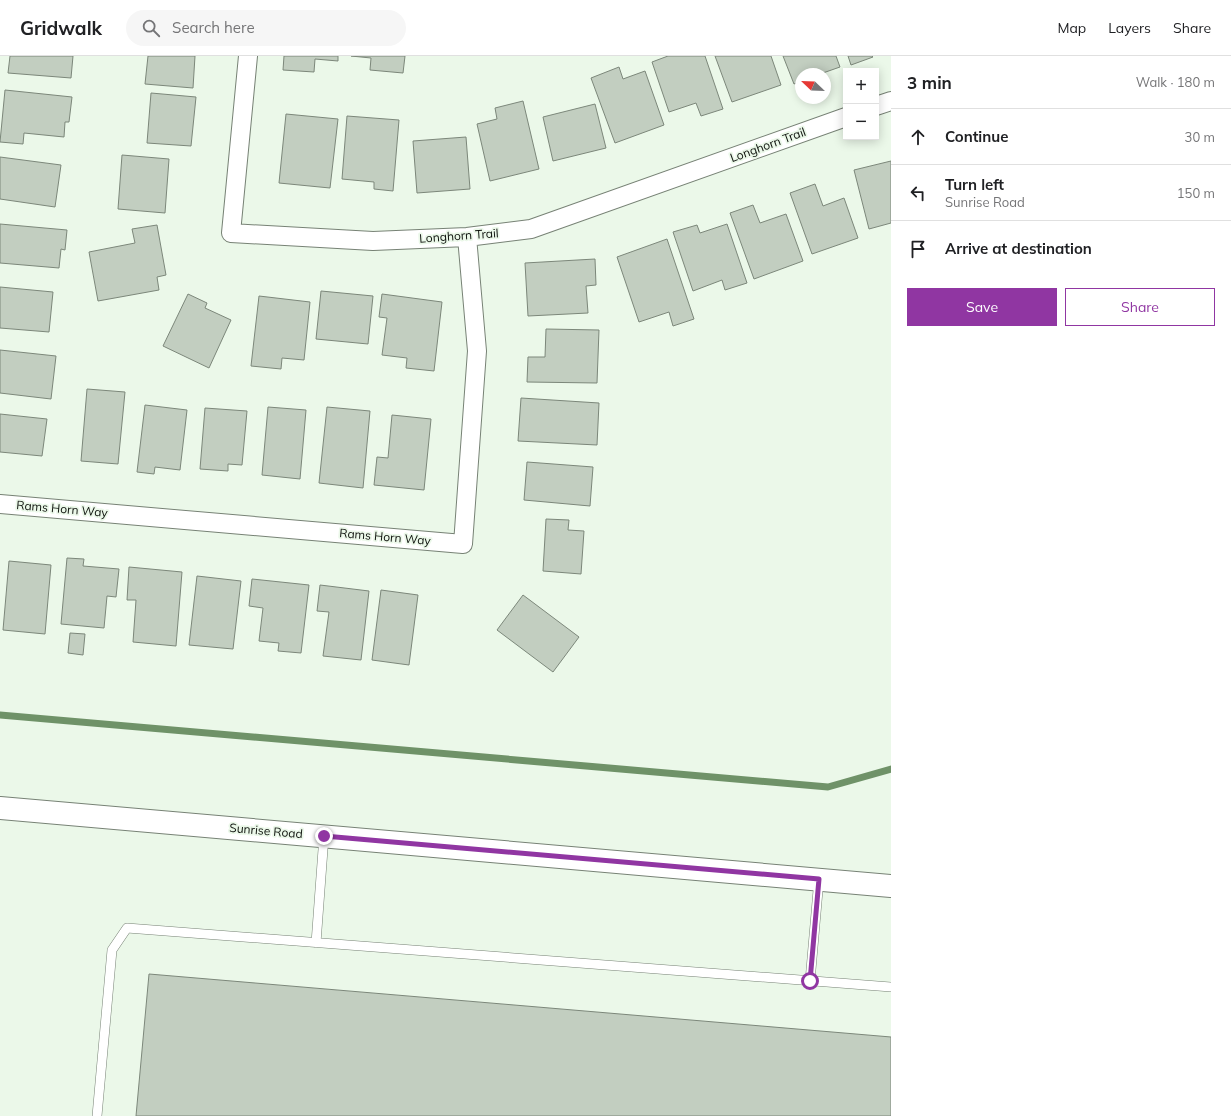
<!DOCTYPE html>
<meta charset="utf-8">
<style>
body{margin:0;font-family:Mulish,sans-serif;background:#f6f6f6;color:#202124}
.controls{position:absolute;right:12px;top:12px;display:grid;overflow:hidden;border-radius:0px;box-shadow:0 2px 10px #0003}
.controls button{width:36px;height:36px;display:grid;place-items:center;padding:0;border:0;border-bottom:1px solid #e0e0e0;background:#fff;color:#202124;font:20px sans-serif}
.compass{position:absolute;left:795px;top:12px;width:36px;height:36px;border-radius:50%;background:#fff;box-shadow:0 2px 10px #0003;rotate:293deg}
.stop{position:absolute;width:12px;height:12px;margin:-9px;border:3px solid #9036a2;border-radius:50%;background:#fff}
.stop.end{background:#9036a2;border-color:#fff;box-shadow:0 1px 4px #0008}
.list{margin:0;padding:0;list-style:none}
h2{display:flex;justify-content:space-between;align-items:center;height:52px;margin:0;padding:0 16px;font-size:17px}
h2 small{font-size:13px;font-weight:400;color:#757577}
.list li{display:grid;grid-template-columns:26px 1fr auto;gap:12px;align-items:center;box-sizing:border-box;height:56px;padding:0 16px;border-top:1px solid #e0e0e0}
.list b{display:block;font-size:15px;white-space:nowrap}
.list p{margin:0;font-size:13px;white-space:nowrap;color:#757577}
.list em{font-size:13px;font-style:normal;color:#757577}
.actions{display:flex;gap:8px;padding:12px 16px}
.actions a{flex:1;padding:9px 0;border:1px solid #9036a2;border-radius:0px;text-align:center;font-size:14px;color:#9036a2}
.actions .main{background:#9036a2;color:#fff}
.icon{flex:none;width:22px;height:22px;fill:none;stroke:currentColor;stroke-width:2;stroke-linecap:round;stroke-linejoin:round}
.map{position:relative;flex:none;width:891px;height:1060px;overflow:hidden}
header{display:flex;align-items:center;gap:24px;box-sizing:border-box;height:56px;padding:0 20px;background:#fff;border-bottom:1px solid #e0e0e0}
header strong{font-size:19px}
nav{display:flex;gap:22px;margin-inline-start:auto;font-size:14px}
.search{width:280px;height:36px;background:#f6f6f6;display:flex;align-items:center;gap:10px;box-sizing:border-box;padding:0 14px;border-radius:22px;color:#757577;font-size:15px}
main{display:flex}
aside{flex:1;background:#fff}
.map>svg:first-child{display:block}
.lines{fill:none;stroke-linecap:round;stroke-linejoin:round}
.stream{stroke:#6f9268;stroke-width:7}
.building{fill:#c2cec0;stroke:#7c877a}
.service-casing{stroke:#778275;stroke-width:10}
.minor-casing{stroke:#778275;stroke-width:20}
.secondary-casing{stroke:#778275;stroke-width:24}
.service{stroke:#fff;stroke-width:9}
.minor{stroke:#fff;stroke-width:18}
.secondary{stroke:#fff;stroke-width:22}
.route{stroke:#9036a2;stroke-width:5}
.labels{text-anchor:middle;stroke-width:3.5;stroke-linejoin:round;paint-order:stroke}
.street-label{font-size:12px;fill:#0d110c;stroke:#ebf8e9}
</style>
<header>
<strong>Gridwalk</strong>
<div class="search"><svg class="icon" aria-label="search" viewBox="0 0 24 24"><circle cx="10" cy="10" r="6"/><path d="M15 15l6 6"/></svg>Search here</div>
<nav><a>Map</a><a>Layers</a><a>Share</a></nav>
</header>
<main>
<div class="map">
<svg width="891" height="1060" viewBox="0 0 891 1060">
<rect width="100%" height="100%" fill="#ebf8e9"/>
<g class="lines">
<path class="stream" d="M0,659L828,731L891,713"/>
</g>
<path class="building" d="M10,0H73L71,22L8,17Z
M148,0H195L193,32L145,28Z
M284,0H338V5L315,3L314,16L283,14Z
M351,0H405L403,17L370,14L371,2Z
M668,0H705L723,53L701,60L696,47L669,56L652,6Z
M715,0H771L781,29L732,46Z
M783,0H836L840,11L820,18H801V25L794,28Z
M848,0H872L873,1L851,9Z
M619,11L623,23L645,15L664,69L615,87L591,22Z
M5,34L72,41L69,66H65L64,81L24,77L23,88L0,86Z
M151,37L196,41L191,90L147,87Z
M523,45L539,113L490,125L477,68L497,63L495,52Z
M595,48L606,92L553,105L543,61Z
M286,58L338,63L330,132L279,127Z
M347,60L399,64L393,135L374,133V126L342,123Z
M466,81L470,133L417,137L413,85Z
M122,99L169,103L165,157L118,153Z
M0,101L61,109L55,151L0,143Z
M891,105V167L869,173L854,114Z
M815,128L823,150L844,142L858,182L812,198L790,137Z
M753,149L760,167L786,158L803,205L754,223L730,157Z
M0,168L67,174L65,194L61,193L59,212L0,207Z
M727,168L747,227L725,234L722,224L693,235L673,176L697,169L700,177Z
M157,169L166,219L157,221L159,234L98,245L89,196L135,187L132,173Z
M667,183L694,263L673,270L669,256L639,266L617,201Z
M595,203L596,229L586,230L588,257L528,260L525,207Z
M0,231L53,236L49,276L0,272Z
M321,235L373,240L368,288L316,283Z
M188,238L207,247L205,252L231,264L209,312L163,290Z
M382,238L442,246L434,315L406,312L407,302L382,299L387,262L379,261Z
M259,240L310,246L304,304L282,302L281,313L251,310Z
M546,273L599,274L597,327L527,326L528,301H545Z
M0,294L56,300L51,343L0,337Z
M87,333L125,336L118,408L81,405Z
M521,342L599,347L597,389L518,385Z
M145,349L187,354L180,414L155,411L154,418L137,416Z
M268,351L306,354L300,423L262,419Z
M327,351L370,355L363,432L319,427Z
M205,352L247,355L242,409L228,408V415L200,413Z
M0,358L47,363L42,400L0,396Z
M392,359L431,363L424,434L374,429L377,401L388,402Z
M527,406L593,411L590,450L524,444Z
M546,463L569,464L568,474L584,475L581,518L543,515Z
M67,502L84,503L83,510L119,513L116,541L107,540L104,572L61,568Z
M9,505L51,509L45,578L3,574Z
M129,511L182,516L176,590L133,586L136,544H127Z
M197,520L241,525L233,593L189,589Z
M252,523L309,529L301,597L278,595L279,587L259,585L263,552L249,550Z
M320,529L369,535L361,604L323,600L329,556L317,555Z
M381,534L418,539L409,609L372,604Z
M523,539L579,581L553,616L497,574Z
M70,577L85,578L83,599L68,597Z
M149,918L891,981V1060H136Z"/>
<g class="lines">
<defs>
<path id="service" d="M316,887L324,780
M810,925L819,823
M97,1060L112,894L127,872L891,931"/>
<path id="minor" d="M248,0L231,177L373,185L467,181L531,173L846,61
M876,50L891,45
M0,448L463,488L477,295L467,181"/>
<path id="secondary" d="M0,752L891,830"/>
</defs>
<use href="#service" class="service-casing"/>
<use href="#minor" class="minor-casing"/>
<use href="#secondary" class="secondary-casing"/>
<use href="#service" class="service"/>
<use href="#minor" class="minor"/>
<use href="#secondary" class="secondary"/>
</g>
<g class="lines">
<path class="route" d="M324,780L819,823L810,925"/>
</g>
<g class="labels">
<g class="street-label">
<text transform="translate(768 89) rotate(-20)" y="4">Longhorn Trail</text>
<text transform="translate(459 180) rotate(-4)" y="4">Longhorn Trail</text>
<text transform="translate(62 453) rotate(5)" y="4">Rams Horn Way</text>
<text transform="translate(385 481) rotate(5)" y="4">Rams Horn Way</text>
<text transform="translate(266 775) rotate(5)" y="4">Sunrise Road</text>
</g>
</g>
</svg>
<div class="controls">
<button>+</button>
<button>−</button>
</div>
<svg class="compass" viewBox="-18 -18 36 36"><path d="M0-13l5 13h-10z" fill="#e53935"/><path d="M0 13l5-13h-10z" fill="#757577"/></svg>
<div class="stop" style="left:810px;top:925px"></div>
<div class="stop end" style="left:324px;top:780px"></div>
</div>
<aside>
<h2>3 min<small>Walk · 180 m</small></h2>
<ul class="list">
<li><svg class="icon" aria-label="ahead" viewBox="0 0 24 24"><path d="M12 20V5M6 11l6-6 6 6"/></svg><div><b>Continue</b></div><em>30 m</em></li>
<li><svg class="icon" aria-label="left" viewBox="0 0 24 24"><path d="M17 20v-9H6M10 6l-5 5 5 5"/></svg><div><b>Turn left</b><p>Sunrise Road</p></div><em>150 m</em></li>
<li><svg class="icon" aria-label="arrive" viewBox="0 0 24 24"><path d="M6 21V4h12l-3 4 3 4H6"/></svg><div><b>Arrive at destination</b></div></li>
</ul>
<div class="actions"><a class="main">Save</a><a>Share</a></div>
</aside>
</main>
